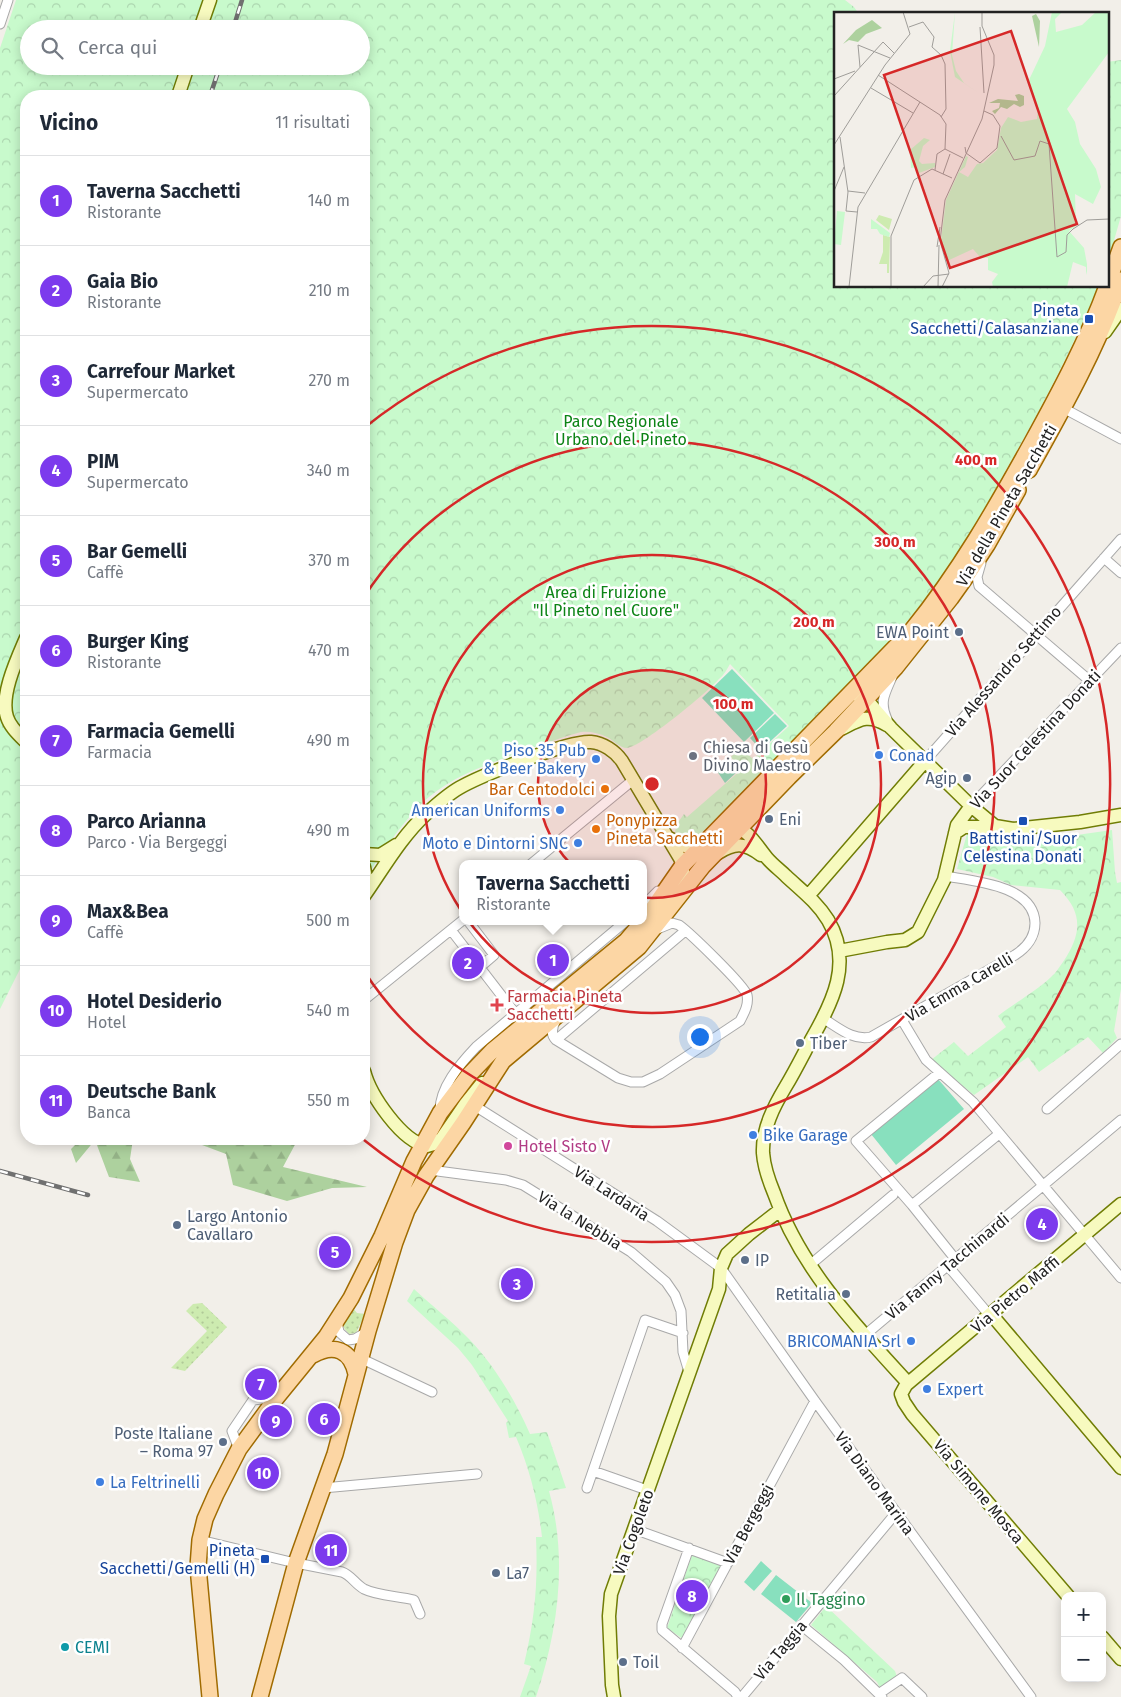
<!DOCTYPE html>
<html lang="it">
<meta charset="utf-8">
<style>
body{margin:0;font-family:"Fira Sans",sans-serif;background:#f6f6f7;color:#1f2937}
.controls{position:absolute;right:15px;bottom:15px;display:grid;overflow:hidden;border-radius:10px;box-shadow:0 2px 12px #0003}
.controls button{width:45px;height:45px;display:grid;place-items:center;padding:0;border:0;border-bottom:1px solid #e0e1e3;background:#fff;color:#1f2937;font:25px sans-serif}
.you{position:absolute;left:699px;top:1036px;width:18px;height:18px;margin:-12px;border:4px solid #fff;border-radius:50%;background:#1a73e8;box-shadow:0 0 0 8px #1a73e833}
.badge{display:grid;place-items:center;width:32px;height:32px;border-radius:50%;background:#7c3aed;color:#fff;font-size:16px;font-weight:700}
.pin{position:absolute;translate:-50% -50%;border:2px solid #fff;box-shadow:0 1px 5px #0006}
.popup{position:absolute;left:459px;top:860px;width:188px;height:65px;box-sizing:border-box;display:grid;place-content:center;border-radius:10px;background:#fff;filter:drop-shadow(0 1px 4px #0005);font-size:16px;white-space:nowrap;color:#747a83}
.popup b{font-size:19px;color:#1f2937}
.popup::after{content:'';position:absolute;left:50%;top:100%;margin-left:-10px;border:10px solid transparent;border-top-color:#fff}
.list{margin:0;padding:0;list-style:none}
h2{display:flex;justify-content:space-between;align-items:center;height:65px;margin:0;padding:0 20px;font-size:21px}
h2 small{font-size:16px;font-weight:400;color:#747a83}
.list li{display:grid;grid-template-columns:32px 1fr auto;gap:15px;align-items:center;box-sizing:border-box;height:90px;padding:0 20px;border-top:1px solid #e0e1e3}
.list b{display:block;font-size:19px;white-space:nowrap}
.list p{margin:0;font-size:16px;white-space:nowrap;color:#747a83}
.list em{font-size:16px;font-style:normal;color:#747a83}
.icon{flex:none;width:28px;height:28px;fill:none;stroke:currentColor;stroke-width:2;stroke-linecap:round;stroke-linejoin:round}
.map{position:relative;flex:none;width:1121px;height:1697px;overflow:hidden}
.search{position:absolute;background:#fff;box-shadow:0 2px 12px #0003;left:20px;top:20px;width:350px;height:55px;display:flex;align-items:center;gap:12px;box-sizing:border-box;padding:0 18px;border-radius:28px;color:#747a83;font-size:19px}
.panel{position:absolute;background:#fff;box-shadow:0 2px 12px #0003;left:20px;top:90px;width:350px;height:1055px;border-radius:20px}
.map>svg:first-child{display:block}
.grass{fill:url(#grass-dots)}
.forest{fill:url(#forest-firs)}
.park{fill:url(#park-crowns);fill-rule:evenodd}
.pitch{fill:#88e0be}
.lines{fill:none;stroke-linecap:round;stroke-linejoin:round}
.street-casing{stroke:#a9a9a9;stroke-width:11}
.secondary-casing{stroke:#707d05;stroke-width:15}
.primary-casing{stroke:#a06b00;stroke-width:18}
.street{stroke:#fff;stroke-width:9}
.secondary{stroke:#f7fabf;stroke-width:12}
.primary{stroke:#fcd6a4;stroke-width:15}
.rail-casing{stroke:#707070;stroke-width:4.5}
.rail{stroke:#fff;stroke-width:2.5;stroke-dasharray:8;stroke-linecap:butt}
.ring{fill:none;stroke:#d62828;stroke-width:2.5}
.transit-dot{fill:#1a4fb4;stroke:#fff;stroke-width:2}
.service-dot{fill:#5c6f8a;stroke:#fff;stroke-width:2}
.shop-dot{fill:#3f7fe0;stroke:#fff;stroke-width:2}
.worship-dot{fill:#6b7280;stroke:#fff;stroke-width:2}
.food-dot{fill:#e8710a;stroke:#fff;stroke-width:2}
.health-dot{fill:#e0444e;stroke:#fff;stroke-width:2}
.hotel-dot{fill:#d1479c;stroke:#fff;stroke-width:2}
.leisure-dot{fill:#2e9e5b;stroke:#fff;stroke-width:2}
.culture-dot{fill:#0f9aa8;stroke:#fff;stroke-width:2}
.labels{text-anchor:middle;stroke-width:5;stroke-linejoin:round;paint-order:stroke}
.transit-label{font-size:16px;fill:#164399;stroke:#fff;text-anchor:end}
.park-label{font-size:16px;fill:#0c8416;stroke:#fff}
.street-label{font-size:16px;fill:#222;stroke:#fff}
.service-label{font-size:16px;fill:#4e5e75;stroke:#fff;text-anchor:start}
.worship-label{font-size:16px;fill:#5b616d;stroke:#fff;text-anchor:start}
.shop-label{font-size:16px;fill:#366cbe;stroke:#fff;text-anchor:end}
.food-label{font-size:16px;fill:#c56008;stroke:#fff;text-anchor:end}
.health-label{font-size:16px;fill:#be3a42;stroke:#fff;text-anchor:start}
.hotel-label{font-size:16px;fill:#b23c85;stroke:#fff;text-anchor:start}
.leisure-label{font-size:16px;fill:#27864d;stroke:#fff;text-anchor:start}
.culture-label{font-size:16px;fill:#0d838f;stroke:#fff;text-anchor:start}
.inset-road{fill:none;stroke:#9f9d99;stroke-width:1}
.view{fill:#d62828;fill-opacity:0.15;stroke:#d62828;stroke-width:2.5}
.inset-edge{fill:none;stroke:#222;stroke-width:2.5}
.centre{fill:#d62828;stroke:#fff;stroke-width:2.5}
.ring-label{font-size:15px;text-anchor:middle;font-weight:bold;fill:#d62828;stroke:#fff;stroke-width:5;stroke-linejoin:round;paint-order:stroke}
</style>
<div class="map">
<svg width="1121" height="1697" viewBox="0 0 1121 1697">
<defs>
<pattern id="grass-dots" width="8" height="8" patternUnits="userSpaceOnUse" patternTransform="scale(1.25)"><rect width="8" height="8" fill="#cdebb0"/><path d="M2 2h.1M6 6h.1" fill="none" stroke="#b0c997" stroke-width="1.8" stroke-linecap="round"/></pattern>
<pattern id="forest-firs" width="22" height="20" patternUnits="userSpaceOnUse" patternTransform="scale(1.25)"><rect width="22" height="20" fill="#add19e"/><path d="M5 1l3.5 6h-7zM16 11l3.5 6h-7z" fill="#95b388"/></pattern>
<pattern id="park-crowns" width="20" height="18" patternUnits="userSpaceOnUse" patternTransform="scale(1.25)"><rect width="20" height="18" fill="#c8facc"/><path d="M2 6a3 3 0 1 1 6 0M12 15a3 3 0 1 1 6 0" fill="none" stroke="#acd6af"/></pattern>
</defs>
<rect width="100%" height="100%" fill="#f2efe9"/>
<path class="grass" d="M202,1303L227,1327L185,1371L171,1368L207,1331L186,1311L193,1304Z
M353,1308L357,1313L365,1314L356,1333L349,1334L344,1328V1325Z"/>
<path class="forest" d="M81,1139H133L130,1159L140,1182L109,1177L95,1140L76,1163L71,1149Z
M186,1139H298L283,1167L367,1187L332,1188L287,1201L233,1185L226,1154Z"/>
<path class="park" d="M16,0H845L854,7L859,14H835V286H1099C1072,349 1041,409 1007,468C986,506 965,546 939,581C903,630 860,673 818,716C777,757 737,799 695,839L690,841L681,839L675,831L679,821L684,814L687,817L741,770L731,757L740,747L753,759L789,726L730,664C727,669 724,675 719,679C708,692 640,748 627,748C620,748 613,740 607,737C598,733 590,731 581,732C562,737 544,744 526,750C489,764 450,776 421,804C399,827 381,854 364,881V96H26V957L0,1009V48ZM29,29H361V66H29Z
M1121,60V216L1107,265V62Z
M973,830L982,836L1002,843H1020L1112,830L1115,872L1117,883L1121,882V989L1114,1031L1117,1038L1103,1053L1088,1037L1039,1072L1028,1057L974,1095L931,1060L954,1042L968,1056L1006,1027L998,1016C1013,1004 1038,990 1051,977C1056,973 1059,967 1063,962C1081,935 1084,914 1060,890L1011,885L993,877L957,869L967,834Z
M414,1289C432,1306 452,1321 469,1339C495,1366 515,1400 530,1434L547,1432L566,1488L549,1491C568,1559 558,1631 536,1697H520L531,1666L524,1664C535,1618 538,1584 536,1537H542C538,1502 530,1470 516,1437L509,1438L506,1423L508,1421L472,1365L458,1348L407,1301Z
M693,1552L722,1564L683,1639L667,1628Z
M826,1606L895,1671L897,1677L880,1688L877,1682L811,1625Z"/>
<path class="pitch" d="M732,669L774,713L744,742L702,698Z
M775,714L787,726L761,750L750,738Z
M730,758L739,770L725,783L717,771Z
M938,1079L964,1109L896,1165L871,1134Z
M761,1561L772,1571L754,1591L744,1582Z
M776,1575L812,1603L796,1622L761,1594Z"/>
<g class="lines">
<defs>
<path id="street" d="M0,24L8,0
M1063,408L1121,439
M1104,558L1121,573
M981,563L977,577L979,586L1090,681
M887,719C879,702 885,693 892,677
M925,761L1121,539
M971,806L1121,648
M531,864L633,780
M643,906L658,891
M468,921L494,955L480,967
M451,930L515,1013
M364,1000L463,920
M824,1019C839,1028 853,1041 871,1037L1015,955C1026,948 1035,937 1035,923C1034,885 973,881 945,876
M556,1020C552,1027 550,1034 556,1040L618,1078L631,1082H643L660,1074L740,1021C744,1013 749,1005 747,995C744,985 690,933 679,925L672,923L655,930
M902,1020L926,1060L973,1102L1121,1278
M556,1040L685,931
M939,1073L856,1141L912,1205L956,1260
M475,1106L657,1221L721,1268L815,1401L1031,1697
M1047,1109L1121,1044
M440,1112C439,1088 460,1064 476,1047L626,921
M430,1170L506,1180L523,1185L631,1252L666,1282L675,1295L681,1311L683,1352L689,1372
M912,1205L999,1134
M810,1265L893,1195
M948,1266L985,1310
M337,1321L339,1332L348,1340L355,1339L367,1332
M865,1335L1121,1120
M360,1358L432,1392
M239,1449L232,1431L253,1400L277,1397
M593,1471L647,1490
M323,1488L477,1474
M587,1488L645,1320L683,1333
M634,1529L728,1563
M200,1540L291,1562L342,1572C351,1575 355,1584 364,1589C378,1596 399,1596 414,1600L420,1614
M689,1548L662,1624V1630L735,1692L738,1697
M801,1625L844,1660L882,1697
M682,1648L815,1401
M880,1693L902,1678L922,1697
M742,1697L896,1513"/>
<path id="secondary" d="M200,29L210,0
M178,96L188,66
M1105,332L1121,309
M26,638C17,659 0,695 7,717C10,727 19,735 26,742
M857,695L866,699L891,728L971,806L995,826L1013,829L1080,822L1121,815
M841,729C859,720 867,713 887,725
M732,825C748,829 757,846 767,858C773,865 780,870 786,876C801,890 817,902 828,920C853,962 833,1002 811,1040C803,1055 795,1071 786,1086C774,1106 762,1129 763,1153C764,1167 769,1181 774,1193C800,1268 856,1326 908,1383
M955,833L964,827H995
M669,838L687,847L706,840
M718,853C736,842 744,843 761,855
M364,854L380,855L396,845
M364,867L366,878L364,893
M364,896C383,869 401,837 426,814C436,805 447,795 459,788C480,776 569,740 591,742C603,743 615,751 622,761L681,860L684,877L678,894
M808,896L925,761
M839,951L887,942L905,940L918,932L944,880L957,825L971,806
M364,1071C370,1095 402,1142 427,1146L434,1144L442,1138L466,1103L482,1083
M991,1314L1121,1468
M1068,1596L912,1414L904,1402L901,1394L906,1385L1121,1204
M1102,1637L1121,1659
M614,1697L612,1685L609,1616L611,1594L719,1289L721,1268L727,1254L749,1234L780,1210"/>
<path id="primary" d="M1107,286L1121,247
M1029,470C1063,409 1098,347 1121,280
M313,1355C334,1343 351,1350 356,1374
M210,1697L198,1567L200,1540L205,1519L216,1494L239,1449L277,1397L326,1337L351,1298L382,1236L414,1161L440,1113L468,1076L493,1050L626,941L649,914L683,865L912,630C959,572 995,509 1031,444C1059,393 1087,341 1107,286
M260,1697L296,1563L335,1454L368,1331L395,1242L407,1210L426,1176L463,1123L503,1061L639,947L703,866L789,777L836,731L896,667L951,598L968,574L987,545L1018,490"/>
</defs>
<use href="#street" class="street-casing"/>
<use href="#secondary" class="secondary-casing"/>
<use href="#primary" class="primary-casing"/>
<use href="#street" class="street"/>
<use href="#secondary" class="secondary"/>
<use href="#primary" class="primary"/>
<defs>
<path id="rail" d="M233,29L242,0
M210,96L220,66
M0,1171L88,1195"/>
</defs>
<use href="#rail" class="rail-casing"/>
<use href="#rail" class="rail"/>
</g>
<circle cx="652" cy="784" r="114" fill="#d62828" fill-opacity=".12"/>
<g class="ring">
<circle cx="652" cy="784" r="114"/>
<circle cx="652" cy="784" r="229"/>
<path d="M364 597A343 343 0 1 1 364 971"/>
<path d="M364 428A458 458 0 1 1 364 1140"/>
</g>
<g class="transit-dot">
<rect x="1084" y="314" width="10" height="10" rx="2.5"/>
<rect x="1018" y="816" width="10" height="10" rx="2.5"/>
<rect x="260" y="1554" width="10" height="10" rx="2.5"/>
</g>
<g class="service-dot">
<circle cx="959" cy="632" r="5"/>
<circle cx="967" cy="778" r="5"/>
<circle cx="769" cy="819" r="5"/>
<circle cx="800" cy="1043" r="5"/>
<circle cx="177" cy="1225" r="5"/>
<circle cx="745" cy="1260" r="5"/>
<circle cx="846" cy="1294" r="5"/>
<circle cx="223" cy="1442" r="5"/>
<circle cx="496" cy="1573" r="5"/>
<circle cx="623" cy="1662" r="5"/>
</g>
<g class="shop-dot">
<circle cx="879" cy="755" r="5"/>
<circle cx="596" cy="759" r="5"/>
<circle cx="560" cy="810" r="5"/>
<circle cx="578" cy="843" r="5"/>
<circle cx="753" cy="1135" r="5"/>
<circle cx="911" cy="1341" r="5"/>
<circle cx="927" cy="1389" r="5"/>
<circle cx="100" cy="1482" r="5"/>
</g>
<circle class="worship-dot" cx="693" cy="756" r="5"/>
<g class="food-dot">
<circle cx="605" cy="789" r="5"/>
<circle cx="596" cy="829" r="5"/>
</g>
<path class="health-dot" d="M494.5 997.5h5v5h5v5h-5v5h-5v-5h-5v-5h5z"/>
<circle class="hotel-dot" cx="508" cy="1146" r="5"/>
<circle class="leisure-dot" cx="786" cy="1599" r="5"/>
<circle class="culture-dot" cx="65" cy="1647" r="5"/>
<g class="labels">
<g class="transit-label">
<text x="1079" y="316">Pineta<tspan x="1079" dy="18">Sacchetti/Calasanziane</tspan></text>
<text x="1023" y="844" text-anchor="middle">Battistini/Suor<tspan x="1023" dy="18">Celestina Donati</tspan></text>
<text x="255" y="1556">Pineta<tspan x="255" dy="18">Sacchetti/Gemelli (H)</tspan></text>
</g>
<g class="park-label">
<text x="621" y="427">Parco Regionale<tspan x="621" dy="18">Urbano del Pineto</tspan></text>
<text x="606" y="598">Area di Fruizione<tspan x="606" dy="18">"Il Pineto nel Cuore"</tspan></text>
</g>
<g class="street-label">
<text transform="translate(1006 505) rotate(-60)" y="6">Via della Pineta Sacchetti</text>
<text transform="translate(1003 671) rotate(-49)" y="6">Via Alessandro Settimo</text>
<text transform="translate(1035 739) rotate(-47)" y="6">Via Suor Celestina Donati</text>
<text transform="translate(959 987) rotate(-30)" y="6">Via Emma Carelli</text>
<text transform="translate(612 1193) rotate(33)" y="6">Via Lardaria</text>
<text transform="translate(580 1220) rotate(32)" y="6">Via la Nebbia</text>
<text transform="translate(947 1266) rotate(-40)" y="6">Via Fanny Tacchinardi</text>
<text transform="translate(1015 1294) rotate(-40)" y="6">Via Pietro Maffi</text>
<text transform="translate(875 1483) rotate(54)" y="6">Via Diano Marina</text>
<text transform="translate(979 1491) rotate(50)" y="6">Via Simone Mosca</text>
<text transform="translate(748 1524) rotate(-62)" y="6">Via Bergeggi</text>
<text transform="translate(633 1532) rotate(-70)" y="6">Via Cogoleto</text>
<text transform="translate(780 1650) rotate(-50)" y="6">Via Taggia</text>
</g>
<g class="service-label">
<text x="949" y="638" text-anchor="end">EWA Point</text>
<text x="957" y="784" text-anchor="end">Agip</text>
<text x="779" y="825">Eni</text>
<text x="810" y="1049">Tiber</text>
<text x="187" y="1222">Largo Antonio<tspan x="187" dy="18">Cavallaro</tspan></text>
<text x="755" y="1266">IP</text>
<text x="836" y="1300" text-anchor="end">Retitalia</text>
<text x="213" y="1439" text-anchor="end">Poste Italiane<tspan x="213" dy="18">– Roma 97</tspan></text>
<text x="506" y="1579">La7</text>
<text x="633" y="1668">Toil</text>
</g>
<g class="worship-label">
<text x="703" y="753">Chiesa di Gesù<tspan x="703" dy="18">Divino Maestro</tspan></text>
</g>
<g class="shop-label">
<text x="586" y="756">Piso 35 Pub<tspan x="586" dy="18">&amp; Beer Bakery</tspan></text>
<text x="889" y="761" text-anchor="start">Conad</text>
<text x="550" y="816">American Uniforms</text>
<text x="568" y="849">Moto e Dintorni SNC</text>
<text x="763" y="1141" text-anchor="start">Bike Garage</text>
<text x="901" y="1347">BRICOMANIA Srl</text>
<text x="937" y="1395" text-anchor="start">Expert</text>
<text x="110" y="1488" text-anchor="start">La Feltrinelli</text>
</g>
<g class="food-label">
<text x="595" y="795">Bar Centodolci</text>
<text x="606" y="826" text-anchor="start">Ponypizza<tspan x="606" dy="18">Pineta Sacchetti</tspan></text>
</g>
<g class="health-label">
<text x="507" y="1002">Farmacia Pineta<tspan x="507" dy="18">Sacchetti</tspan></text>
</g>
<g class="hotel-label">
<text x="518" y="1152">Hotel Sisto V</text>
</g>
<g class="leisure-label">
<text x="796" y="1605">Il Taggino</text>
</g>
<g class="culture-label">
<text x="75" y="1653">CEMI</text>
</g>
</g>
<g transform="translate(834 12)">
<rect width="275" height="275" fill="#f2efe9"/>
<path d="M45,203L58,207L55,218L42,208ZM49,223L56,225L55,261H53V252H45L49,240Z" fill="#cdebb0"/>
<path d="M202,2L206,9L205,35L198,4ZM38,8L48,16L32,22L24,30L15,28L9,32L22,18ZM185,82L190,84V93L186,95L180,92L173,97L167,95L161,102L158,99L165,96L166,91H155L164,87L184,89L181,83Z" fill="#add19e"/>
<path d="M121,0L118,43L122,59L130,71L146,82L121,65L116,39ZM218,0H228L221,7L222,20L248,13L262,0H275V40L233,97L241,110L246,132L262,157L267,175L259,192L241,182L242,214L235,219L250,236L253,252V259L252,263V255L239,250L233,275H159L158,270L164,262L154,258V246L146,245L139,237L113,249L107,228L112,188L132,144L134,145L131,155L125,160L134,165L143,152L149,151L163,138L167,116L174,105L187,110L203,107L204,95L194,70L211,34ZM90,126L96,128L89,134L85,149L88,152L101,151V155L85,161L82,155L77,156L76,138ZM3,199L11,200L7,233L0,232ZM37,207L56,221L55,225L46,222L43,217H37Z" fill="#c8facc"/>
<path class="inset-road" d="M75,15L89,10L100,25L98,35L107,43L111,52L112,97L107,105M146,15L150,81M26,55L24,33L56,46M44,63L106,103L112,112L111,137L129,146M0,67L21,59M37,76L79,101M0,84L49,30L60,41M167,124L180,148L201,144L206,129L215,132L223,245L232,240L233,223L239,217L253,208L275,207M6,125L14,180L12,199L23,200M0,133L51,53L76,22L69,0M131,135L132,141L146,151L163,136L166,114L159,103L150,99M101,158L103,142L111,137M109,162L116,142M0,179L10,155M14,179L31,181M103,235L106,215M15,275L24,195L86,90M57,275V224L80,168L98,157L118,166M89,275L99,264L115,262M104,275L105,233M108,275L115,261L106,229L111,188L148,107L160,53V43L148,14V0"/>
<path class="view" d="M177,19L243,212L116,256L50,63Z"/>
<rect width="275" height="275" class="inset-edge"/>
</g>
<circle cx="652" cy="784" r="8" class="centre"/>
<g class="ring-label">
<text x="976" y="465">400 m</text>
<text x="895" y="547">300 m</text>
<text x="814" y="627">200 m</text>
<text x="733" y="709">100 m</text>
</g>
</svg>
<div class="controls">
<button>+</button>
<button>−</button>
</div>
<div class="you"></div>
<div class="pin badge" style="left:553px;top:960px">1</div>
<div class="popup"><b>Taverna Sacchetti</b>Ristorante</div>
<div class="pin badge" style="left:468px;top:963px">2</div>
<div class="pin badge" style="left:517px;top:1284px">3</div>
<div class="pin badge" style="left:1042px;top:1224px">4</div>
<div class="pin badge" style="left:335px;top:1252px">5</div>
<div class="pin badge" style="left:324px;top:1419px">6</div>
<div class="pin badge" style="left:261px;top:1384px">7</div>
<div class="pin badge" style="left:692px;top:1596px">8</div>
<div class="pin badge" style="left:276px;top:1421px">9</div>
<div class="pin badge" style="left:263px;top:1473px">10</div>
<div class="pin badge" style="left:331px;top:1550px">11</div>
<div class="search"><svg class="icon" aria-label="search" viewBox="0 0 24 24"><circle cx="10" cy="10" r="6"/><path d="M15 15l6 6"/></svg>Cerca qui</div>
<section class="panel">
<h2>Vicino<small>11 risultati</small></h2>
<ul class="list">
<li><span class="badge">1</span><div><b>Taverna Sacchetti</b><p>Ristorante</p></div><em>140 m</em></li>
<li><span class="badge">2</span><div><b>Gaia Bio</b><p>Ristorante</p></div><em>210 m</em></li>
<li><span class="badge">3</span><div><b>Carrefour Market</b><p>Supermercato</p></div><em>270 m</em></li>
<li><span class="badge">4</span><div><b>PIM</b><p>Supermercato</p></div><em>340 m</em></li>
<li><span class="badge">5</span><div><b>Bar Gemelli</b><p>Caffè</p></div><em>370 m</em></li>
<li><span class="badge">6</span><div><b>Burger King</b><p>Ristorante</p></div><em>470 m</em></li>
<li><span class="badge">7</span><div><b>Farmacia Gemelli</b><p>Farmacia</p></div><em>490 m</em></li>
<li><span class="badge">8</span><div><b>Parco Arianna</b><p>Parco · Via Bergeggi</p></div><em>490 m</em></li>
<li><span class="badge">9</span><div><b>Max&amp;Bea</b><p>Caffè</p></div><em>500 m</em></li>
<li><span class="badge">10</span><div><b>Hotel Desiderio</b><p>Hotel</p></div><em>540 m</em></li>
<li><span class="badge">11</span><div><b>Deutsche Bank</b><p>Banca</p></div><em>550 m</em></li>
</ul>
</section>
</div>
